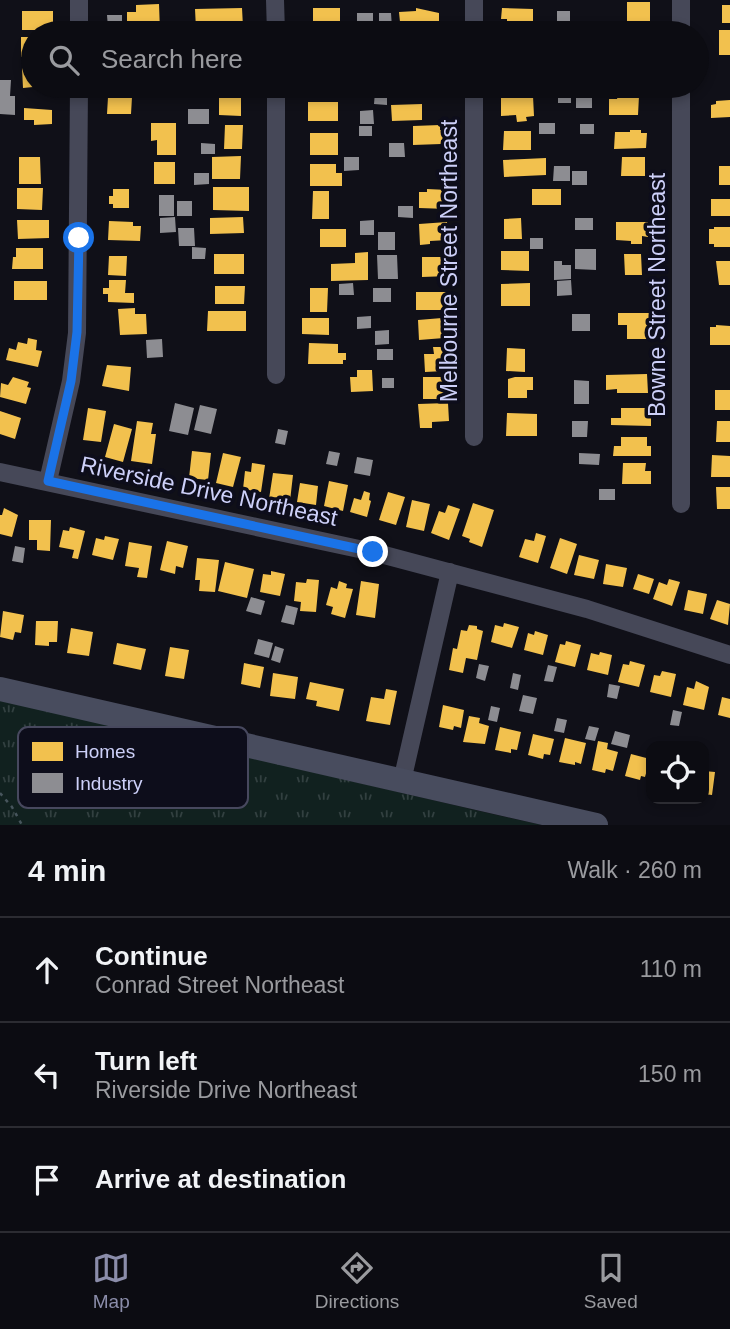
<!DOCTYPE html>
<meta charset="utf-8">
<style>
body{margin:0;font-family:Arial,sans-serif;background:#1a1a20;color:#f1f3f6}
.controls{position:absolute;right:21px;bottom:21px;display:grid;overflow:hidden;border-radius:14px;box-shadow:0 4px 10px #0003}
.controls button{width:63px;height:63px;display:grid;place-items:center;padding:0;border:0;border-bottom:2px solid #2c2c32;background:#0c0c12;color:#f1f3f6;font:35px sans-serif}
.stop{position:absolute;width:21px;height:21px;margin:-16px;border:5px solid #1a73e8;border-radius:50%;background:#fff}
.stop.end{background:#1a73e8;border-color:#fff;box-shadow:0 2px 7px #0008}
.list{margin:0;padding:0;list-style:none}
h2{display:flex;justify-content:space-between;align-items:center;height:91px;margin:0;padding:0 28px;font-size:30px}
h2 small{font-size:23px;font-weight:400;color:#9a9b9f}
.list li{display:grid;grid-template-columns:46px 1fr auto;gap:21px;align-items:center;box-sizing:border-box;height:105px;padding:0 28px;border-top:2px solid #2c2c32}
.list b{display:block;font-size:26px;white-space:nowrap}
.list p{margin:0;font-size:23px;white-space:nowrap;color:#9a9b9f}
.list em{font-size:23px;font-style:normal;color:#9a9b9f}
.icon{flex:none;width:38px;height:38px;fill:none;stroke:currentColor;stroke-width:2;stroke-linecap:round;stroke-linejoin:round}
.map{position:relative;flex:none;width:730px;height:825px;overflow:hidden}
.search{position:absolute;background:#0c0c12;box-shadow:0 4px 10px #0003;left:21px;right:21px;top:21px;height:77px;display:flex;align-items:center;gap:18px;box-sizing:border-box;padding:0 24px;border-radius:38px;color:#9a9b9f;font-size:26px}
.sheet{height:406px;background:#0c0c12}
nav{display:flex;justify-content:space-around;align-items:center;box-sizing:border-box;height:98px;border-top:2px solid #2c2c32;background:#0c0c12;font-size:19px;color:#9a9b9f}
nav a{display:grid;justify-items:center;gap:4px}
nav .on{color:#8b8daa}
.map>svg:first-child{display:block}
.grass{fill:url(#grass-tufts)}
.homes{fill:#f2c14e}
.industry{fill:#8d8d92}
.lines{fill:none;stroke-linecap:round;stroke-linejoin:round}
.path{stroke:#47555c;stroke-width:2.5;stroke-dasharray:3.5 5;stroke-linecap:butt}
.minor{stroke:#464858;stroke-width:18}
.secondary{stroke:#484c5e;stroke-width:24}
.route{stroke:#1a73e8;stroke-width:9}
.labels{text-anchor:middle;stroke-width:7;stroke-linejoin:round;paint-order:stroke}
.street-label{font-size:23px;fill:#cdd0f9;stroke:#0d0d1b}
.key{fill:#0d0d1b;stroke:#47485e;stroke-width:2}
.key-label{font-size:19px;fill:#cdd0f9}
</style>
<div class="map">
<svg width="730" height="825" viewBox="0 0 730 825">
<defs>
<pattern id="grass-tufts" width="24" height="20" patternUnits="userSpaceOnUse" patternTransform="scale(1.75)"><rect width="24" height="20" fill="#11211f"/><path d="M3 7l-1-3M5 7V3M7 7l1-3M15 17l-1-3M17 17v-4M19 17l1-3" fill="none" stroke="#324040"/></pattern>
</defs>
<rect width="100%" height="100%" fill="#101018"/>
<path class="grass" d="M0,699L488,813L542,825H0Z"/>
<path class="homes" d="M627,2H650V28H627Z
M159,4L160,31H139V25H127V12H136V5Z
M722,5H730V23H722Z
M242,8L243,27L196,29L195,9Z
M313,8H340V26H322V29H313Z
M416,8L439,13V23H434V30H420V33H409V22H400L399,12L416,11Z
M502,8L533,9V26H507V19H501Z
M22,11H53V30H22Z
M719,30H730V55H719Z
M21,37H33V57H21Z
M33,67V87L23,88L22,68Z
M105,86H140V91H105Z
M219,94L241,95V116L219,115Z
M533,96L534,116L526,117L527,121L517,122L516,115L501,116V97Z
M618,96H639L638,115H609V99H617Z
M108,97H132L131,114H107Z
M730,100V117L711,118V105L716,104V101Z
M308,102H338V121H308Z
M422,104V120L392,121L391,105Z
M24,108L52,110V124L34,125V120H24Z
M151,123H176V155H157V140L151,141Z
M225,125H243L242,149H224Z
M440,125V130H444L445,140H441V144L413,145V126Z
M630,130H641V133H647L646,148L614,149L615,132H630Z
M504,131H531V150H503Z
M310,133H338V155H310Z
M241,156L240,179H212V157Z
M19,157H40L41,184H19Z
M622,157H645V176H621Z
M546,158V175L504,177L503,160Z
M154,162H175V184H154Z
M310,164H336V173H342V186H310Z
M719,166H730V185H719Z
M213,187H249V211L213,210Z
M17,188H43L42,210L17,209Z
M113,189H129V208H113V204H109V196H113Z
M427,189L448,190V209L419,208V192H427Z
M532,189H561V205H532Z
M313,191H329V219H312Z
M711,199H730V216H711Z
M243,217L244,233L210,234V218Z
M521,218L522,239H504V219Z
M17,220H49V238L18,239Z
M109,221L133,222V226H141L140,241L108,240Z
M447,222L448,240L430,241V244L420,245L419,224Z
M616,222H648V237L642,236V244H631V241L616,240Z
M714,227H730V247H714V244H709V229H714Z
M320,229H346V247H320Z
M16,248H43V269H12L13,257H16Z
M501,251H529V271L501,270Z
M368,252V280L331,281V264L355,263V253Z
M214,254H244V274H214Z
M624,254H641L642,275H625Z
M109,256H127L126,276L108,275Z
M422,257H449V276L422,277Z
M716,261H730V285H719Z
M109,280H126L125,293H134V303L108,302V294H103V288H109Z
M14,281H47V300H14Z
M530,283V306H501V284Z
M215,286H245L244,304H215Z
M310,288H328L327,312H310Z
M416,292H448V310H416Z
M135,308V314H146L147,334L120,335L118,309Z
M208,311H246V331H207Z
M618,313H652V339H627V325H618Z
M302,318H329V335L302,334Z
M442,318L444,338L419,340L418,320Z
M716,325L730,326V345H710V327H716Z
M28,338L37,340L36,350L42,351L38,367L6,360L9,348L16,350L18,342L27,344Z
M309,343L338,344V353H346V360H343V364H308Z
M433,347H443L444,371L425,372L424,354H434Z
M507,348L525,349V372L506,371Z
M107,365L131,367L129,391L102,386Z
M357,370H372L373,391L351,392L350,377H357Z
M647,374L648,393H617V389L606,390V375Z
M13,377L29,382L27,387L31,388L26,404L0,397L1,383L8,385Z
M423,377H446V399H423Z
M515,377H533V390H527V398H508V379Z
M715,390H730V410H715Z
M448,403L449,421L432,422V428H420L418,404Z
M88,408L106,411L101,442L83,440Z
M621,408H651V426L611,425V418H621Z
M0,411L21,418L15,439L0,434Z
M507,413L537,414V436H506Z
M137,421L153,423L151,434H156L152,464L131,461Z
M717,421H730V442H716Z
M114,424L132,429L123,462L105,457Z
M621,437H647V446H651V456H613L614,446H621Z
M192,451L211,453L208,480L189,478Z
M223,453L241,457L233,487L216,483Z
M712,455L730,456V477H711Z
M252,463L265,465L261,492L243,489L245,471L251,472Z
M623,463H646L645,471H651V484H622Z
M273,473L293,475L290,501L269,499Z
M329,481L348,485L343,511L324,506Z
M300,483L318,486L316,505L297,502Z
M716,487H730V509H717Z
M364,491L370,493L369,500L371,501L367,517L350,512L354,498L361,500Z
M388,492L405,497L396,525L379,520Z
M412,500L430,504L424,531L406,527Z
M473,503L494,510L482,547L469,542L470,539L462,536Z
M448,505L460,509L449,540L431,533L439,511L445,513Z
M4,508L18,515L12,537L0,534V515H2Z
M29,520H51L50,551L37,550V540H29Z
M70,527L85,531L78,559L72,558L74,550L59,547L63,530L69,531Z
M536,533L546,536L538,563L519,557L525,539L534,541Z
M105,536L119,539L113,560L92,555L96,538L104,540Z
M560,538L577,544L567,574L550,568Z
M167,541L188,546L183,568L176,566L175,574L160,570Z
M129,542L152,546L147,578L137,577L139,568L125,566Z
M579,555L599,560L594,579L574,575Z
M197,558L219,560L215,592L199,591L200,580H195Z
M225,562L254,569L247,598L218,591Z
M606,564L627,568L623,587L603,584Z
M271,571L285,574L280,596L260,592L263,574L271,575Z
M638,574L654,579L649,594L633,589Z
M307,579L319,580L316,612L300,611L301,602L294,601L296,582L306,583Z
M669,579L680,582L672,606L653,599L659,582L667,585Z
M339,581L347,584L346,588L353,589L345,618L331,614L333,607L326,605L331,587L337,589Z
M361,581L379,584L375,618L356,615Z
M688,590L707,594L703,614L684,610Z
M717,600L730,604L728,625L710,619Z
M3,611L24,615L21,633L15,632L13,640L0,637Z
M36,621H58L57,642H49V646L35,645Z
M504,623L519,627L512,648L491,642L495,625L503,627Z
M469,625L477,626V629L483,631L477,660L466,658L463,673L449,670L453,648L457,649L461,630L467,631Z
M71,628L93,632L89,656L67,653Z
M535,631L548,635L543,655L524,650L528,633L534,635Z
M566,641L581,645L575,667L555,662L560,644L565,645Z
M117,643L146,649L141,670L113,664Z
M170,647L189,650L184,679L165,676Z
M600,652L612,655L608,675L587,670L591,653L599,655Z
M630,661L645,665L639,687L618,682L623,664L629,665Z
M244,663L264,667L260,688L241,684Z
M662,671L676,674L671,697L650,692L654,675L660,676Z
M273,673L298,677L295,699L270,696Z
M696,681L709,687L704,710L683,705L687,687L694,689Z
M310,682L344,689L339,711L316,706L317,701L306,699Z
M386,689L397,691L390,725L366,721L371,697L384,699Z
M722,697L730,699V718L718,715Z
M443,705L464,710L461,728L454,726L453,730L439,727Z
M469,716L480,718L479,723L489,726L485,744L463,742Z
M500,727L521,732L517,750L511,749V753L495,750Z
M533,734L554,739L550,755L544,754L543,759L528,755Z
M565,738L586,743L581,764L575,762V765L559,762Z
M598,741L608,743L607,749L618,752L613,771L606,769L605,773L592,770Z
M631,754L650,759L645,777L641,776L640,780L625,776Z
M704,771L715,772L712,795L704,794Z"/>
<path class="industry" d="M557,11H570V26H557Z
M357,13H373V30H357Z
M379,13H391L392,28H379Z
M107,15H122V28H108Z
M0,80H11L10,96H15V115L0,114Z
M375,92L387,93V105L374,104Z
M576,92H592V108H576Z
M558,93H571V103H558Z
M188,109H209V124H188Z
M373,110L374,124H360V111Z
M539,123H555V134H539Z
M580,124H594V134H580Z
M359,126H372V136H359Z
M201,143L215,144V154H201Z
M389,143H404L405,157H389Z
M344,157H359V170L344,171Z
M554,166H570V181H553Z
M572,171H587V185H572Z
M194,173H209V184L194,185Z
M159,195H174V216H159Z
M177,201H192V216H177Z
M398,206H413V218L398,217Z
M175,217L176,232L160,233V218Z
M575,218H593V230H575Z
M374,220V235H360V221Z
M178,228H194L195,246H179Z
M378,232H395V250H378Z
M530,238H543V249H530Z
M192,247L206,248L205,259H192Z
M575,249H596V270L575,269Z
M377,255H397L398,279H378Z
M554,261H562V265H571V279L554,280Z
M571,280L572,295L557,296V281Z
M353,283L354,295H339V284Z
M373,288H391V302H373Z
M572,314H590V331H572Z
M371,316V328L357,329V317Z
M389,330V344L375,345V331Z
M162,339L163,357L147,358L146,340Z
M377,349H393V360H377Z
M382,378H394V388H382Z
M574,380L589,381V404H574Z
M175,403L194,408L188,435L169,431Z
M200,405L217,409L211,434L194,430Z
M572,421H588L587,437H572Z
M278,429L288,431L285,445L275,443Z
M329,451L340,453L337,466L326,464Z
M579,453L600,454L599,465L579,464Z
M357,457L373,460L370,476L354,473Z
M599,489H615V500H599Z
M15,546L25,548L23,563L12,561Z
M251,597L265,601L261,615L246,611Z
M286,605L298,608L294,625L281,622Z
M258,639L273,643L269,658L254,654Z
M275,646L284,649L280,663L271,660Z
M479,664L489,666L485,681L476,678Z
M548,665L557,667L553,682L544,681Z
M513,673L521,675L518,690L510,688Z
M609,684L620,686L617,699L607,697Z
M523,695L537,698L533,714L519,711Z
M491,706L500,708L497,722L488,720Z
M673,710L682,712L679,726L670,725Z
M557,718L567,720L564,733L554,731Z
M589,726L599,728L595,741L585,739Z
M615,731L630,735L627,748L611,744Z"/>
<g class="lines">
<path class="path" d="M0,793L12,807L22,825"/>
<path class="minor" d="M275,0L276,33
M79,33V0
M474,33V0
M681,33V0
M276,375V86
M474,437V86
M0,472L373,552L587,609L730,655
M48,481L71,381L77,333L79,86
M681,504V86
M402,781L450,572"/>
<path class="secondary" d="M0,689L596,825"/>
</g>
<g class="lines">
<path class="route" d="M79,238L77,332L71,381L48,481L373,552"/>
</g>
<g class="labels">
<g class="street-label">
<text transform="translate(449 261) rotate(-90)" y="8">Melbourne Street Northeast</text>
<text transform="translate(657 295) rotate(-90)" y="8">Bowne Street Northeast</text>
<text transform="translate(209 491) rotate(12)" y="8">Riverside Drive Northeast</text>
</g>
</g>
<rect x="18" y="727" width="230" height="81" rx="10" class="key"/>
<rect x="32" y="742" width="31" height="19" fill="#f2c14e"/>
<rect x="32" y="773" width="31" height="20" fill="#8d8d92"/>
<g class="key-label">
<text x="75" y="758">Homes</text>
<text x="75" y="790">Industry</text>
</g>
</svg>
<div class="controls">
<button><svg class="icon" aria-label="locate" viewBox="0 0 24 24"><circle cx="12" cy="12" r="6"/><path d="M12 2v4M12 18v4M2 12h4M18 12h4"/></svg></button>
</div>
<div class="stop" style="left:79px;top:238px"></div>
<div class="stop end" style="left:373px;top:552px"></div>
<div class="search"><svg class="icon" aria-label="search" viewBox="0 0 24 24"><circle cx="10" cy="10" r="6"/><path d="M15 15l6 6"/></svg>Search here</div>
</div>
<section class="sheet">
<h2>4 min<small>Walk · 260 m</small></h2>
<ul class="list">
<li><svg class="icon" aria-label="ahead" viewBox="0 0 24 24"><path d="M12 20V5M6 11l6-6 6 6"/></svg><div><b>Continue</b><p>Conrad Street Northeast</p></div><em>110 m</em></li>
<li><svg class="icon" aria-label="left" viewBox="0 0 24 24"><path d="M17 20v-9H6M10 6l-5 5 5 5"/></svg><div><b>Turn left</b><p>Riverside Drive Northeast</p></div><em>150 m</em></li>
<li><svg class="icon" aria-label="arrive" viewBox="0 0 24 24"><path d="M6 21V4h12l-3 4 3 4H6"/></svg><div><b>Arrive at destination</b></div></li>
</ul>
</section>
<nav>
<a class="on"><svg class="icon" aria-label="map" viewBox="0 0 24 24"><path d="M3 6l6-2 6 2 6-2v14l-6 2-6-2-6 2zM9 4v14M15 6v14"/></svg>Map</a>
<a><svg class="icon" aria-label="directions" viewBox="0 0 24 24"><path d="M12 3l9 9-9 9-9-9zM9 14v-3h6M13 9l2 2-2 2"/></svg>Directions</a>
<a><svg class="icon" aria-label="saved" viewBox="0 0 24 24"><path d="M7 4h10v16l-5-4-5 4z"/></svg>Saved</a>
</nav>
